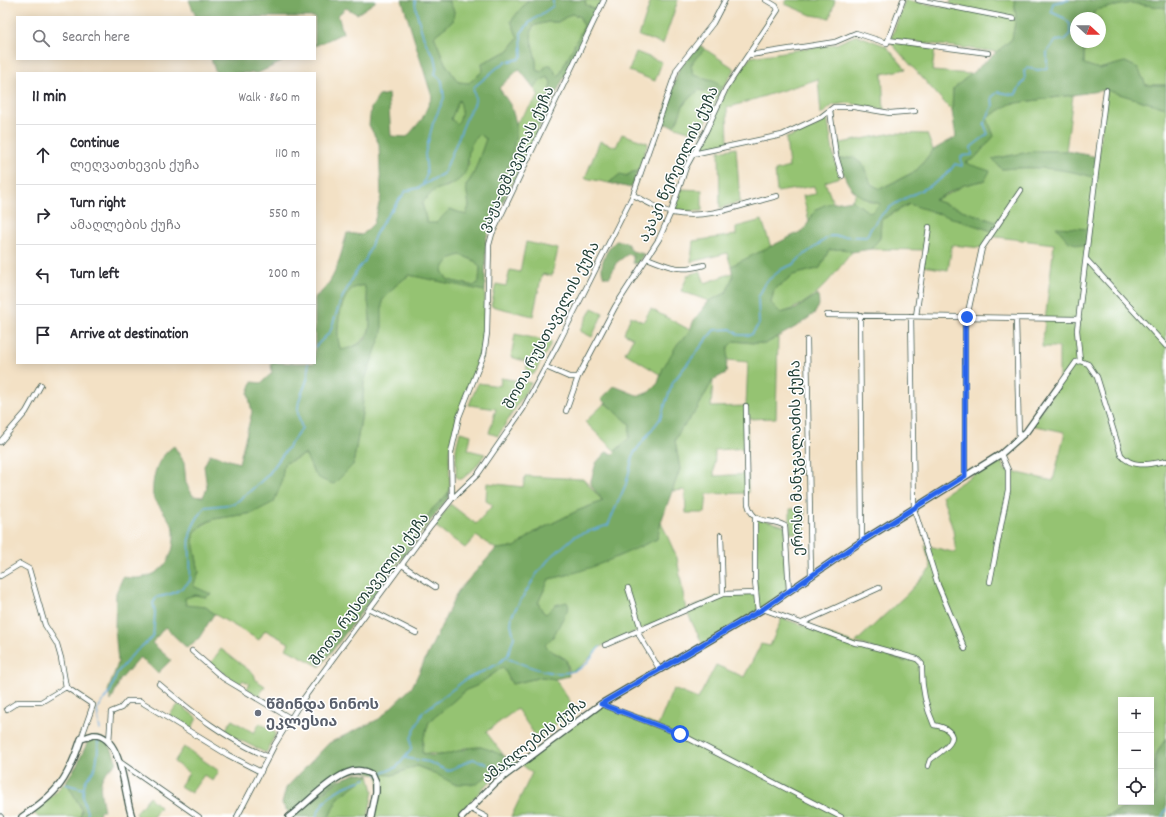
<!DOCTYPE html>
<meta charset="utf-8">
<style>
body{margin:0;font-family:Dekko,"Noto Sans Georgian",sans-serif;background:#f2f2f3;color:#2b2b33}
.controls{position:absolute;right:12px;bottom:12px;display:grid;overflow:hidden;border-radius:0px;box-shadow:0 2px 10px #0003}
.controls button{width:36px;height:36px;display:grid;place-items:center;padding:0;border:0;border-bottom:1px solid #e1e1e2;background:#fff;color:#2b2b33;font:20px sans-serif}
.compass{position:absolute;left:1070px;top:12px;width:36px;height:36px;border-radius:50%;background:#fff;box-shadow:0 2px 10px #0003;rotate:111deg}
.stop{position:absolute;width:12px;height:12px;margin:-9px;border:3px solid #2563eb;border-radius:50%;background:#fff}
.stop.end{background:#2563eb;border-color:#fff;box-shadow:0 1px 4px #0008}
.list{margin:0;padding:0;list-style:none}
h2{display:flex;justify-content:space-between;align-items:center;height:52px;margin:0;padding:0 16px;font-size:17px}
h2 small{font-size:13px;font-weight:400;color:#7c7c81}
.list li{display:grid;grid-template-columns:26px 1fr auto;gap:12px;align-items:center;box-sizing:border-box;height:60px;padding:0 16px;border-top:1px solid #e1e1e2}
.list b{display:block;font-size:15px;white-space:nowrap}
.list p{margin:0;font-size:13px;white-space:nowrap;color:#7c7c81}
.list em{font-size:13px;font-style:normal;color:#7c7c81}
.icon{flex:none;width:22px;height:22px;fill:none;stroke:currentColor;stroke-width:2;stroke-linecap:round;stroke-linejoin:round}
.map{position:relative;flex:none;width:1166px;height:817px;overflow:hidden}
.search{position:absolute;background:#fff;box-shadow:0 2px 10px #0003;left:16px;top:16px;width:300px;height:44px;display:flex;align-items:center;gap:10px;box-sizing:border-box;padding:0 14px;border-radius:0px;color:#7c7c81;font-size:15px}
.panel{position:absolute;background:#fff;box-shadow:0 2px 10px #0003;left:16px;top:72px;width:300px;height:292px;border-radius:0px}
.map>svg:first-child{display:block}
.green{fill:#95c372;stroke:#5a8053}
.forest{fill:#78a964;stroke:#4c734c;fill-rule:evenodd}
.lines{fill:none;stroke-linecap:round;stroke-linejoin:round}
.stream{stroke:#66abdc;stroke-width:1.5}
.minor-casing{stroke:#3f564a;stroke-width:6}
.tertiary-casing{stroke:#3f564a;stroke-width:8}
.minor{stroke:#fff;stroke-width:4.5}
.tertiary{stroke:#fff;stroke-width:5.5}
.route{stroke:#2563eb;stroke-width:5}
.worship-dot{fill:#6b7280;stroke:#fff;stroke-width:1.5}
.labels{text-anchor:middle;stroke-width:3;stroke-linejoin:round;paint-order:stroke}
.street-label{font-size:15px;fill:#1f3d34;stroke:#fff}
.worship-label{font-size:15px;font-weight:bold;fill:#5b616d;stroke:#fff;text-anchor:start}
</style>
<div class="map">
<svg width="1166" height="817" viewBox="0 0 1166 817">
<rect width="100%" height="100%" fill="#fff"/>
<filter id="ink" filterUnits="userSpaceOnUse"><feTurbulence type="fractalNoise" baseFrequency=".025" numOctaves="2"/><feDisplacementMap in="SourceGraphic" scale="8" xChannelSelector="R" yChannelSelector="G"/><feConvolveMatrix kernelMatrix="1 2 1 2 8 2 1 2 1" color-interpolation-filters="sRGB"/></filter>
<filter id="wash" filterUnits="userSpaceOnUse"><feTurbulence type="fractalNoise" baseFrequency=".012" numOctaves="4" result="noise"/><feDisplacementMap in="SourceGraphic" scale="16" xChannelSelector="R" yChannelSelector="G"/><feGaussianBlur stdDeviation="0.9" result="paint"/><feColorMatrix in="noise" values="0 0 0 0 0 0 0 0 0 0 0 0 0 0 0 0 0 1.4 0 .05"/><feComposite in="paint" operator="in"/></filter>
<g filter="url(#wash)">
<rect width="100%" height="100%" fill="#f3e1c5"/>
<path class="green" d="M438,0H528L511,21L518,38L508,51L482,63L483,71L469,83L458,82L445,63L434,36L453,21L454,11L449,1Z
M585,0H602L597,11L586,5Z
M651,0H678L663,44L639,36Z
M787,0H835L830,18L811,15L785,4Z
M905,0L961,10L962,7L950,4L951,0H1014L1016,17L1012,39L997,52L891,39Z
M1131,3L1166,8V85H1146L1138,68L1125,62L1099,69L1084,64V42H1100V18H1092L1095,10Z
M571,14L579,16L584,26L558,78L547,65L541,72L536,70C538,52 527,45 533,26L548,22H558Z
M857,35L886,46L906,69L882,74L884,110L849,103L833,105L821,115L818,79L727,108L728,145L697,149C711,130 716,110 727,90C734,78 742,68 751,57L836,44Z
M890,42L935,49L932,71L971,74L953,89L952,111Z
M705,49L735,69L723,88L716,81L693,75L691,65L696,58Z
M636,52L662,62L655,81L629,71Z
M547,77L551,82L548,99L536,122L540,126L503,202V180L511,158L516,135V123L539,96L534,88L540,81Z
M699,90L719,95L700,135L673,126C680,119 679,114 683,106C687,99 693,94 699,90Z
M1106,90L1166,108V738L1155,756V795L1151,797V700H1121V802H1139L1104,817H511L532,773L520,763L601,704L658,726L673,689L698,699L716,665L744,677L761,644L770,646L782,618L906,662V661L856,642L907,594L931,568L925,545L956,553L953,530L942,495L999,458L1005,470L1053,481L1065,432L1031,425L1059,385V347H1042L1054,244L989,236L982,248L952,245L948,270L923,266L925,250L871,249L880,238L881,220L910,204L992,231L998,223L934,200L949,194L964,185L986,180L964,163L975,158L994,136L987,118L1010,104L1073,95L1066,151H1035L993,159L1001,169C1036,166 1062,168 1096,177Z
M459,99C463,107 463,118 457,125L451,119Z
M827,117L834,158L840,177L825,182L833,203L816,209L809,221L803,196L816,194L814,186L777,192L775,171L789,167L786,138L815,127Z
M479,133L486,139L474,173L466,186L469,206L466,215L450,209L436,224L427,223L422,203L434,190L449,186L469,164C466,150 470,144 479,133Z
M893,133L927,134L933,150L916,171L880,189L871,184L863,165L853,157L840,160L836,144Z
M622,134L648,143L638,171C630,173 622,178 612,180L609,183L585,178L600,141L616,147Z
M736,148L740,202L720,208L719,151Z
M681,189L702,190V211H674Z
M856,193L871,202L881,204L872,212L867,211L852,200Z
M762,220L771,247L731,266L727,253L691,262L693,241L736,235V227Z
M526,242L558,249L552,276L542,274L533,316L491,306L496,284L506,286L510,270L520,272Z
M844,249L852,252C831,278 815,303 781,313L771,303L774,290L793,275L820,268L828,250Z
M461,255L475,261L480,267L479,282L474,286L448,280L442,271C446,261 451,257 461,255Z
M700,271L705,283L732,273L733,276L726,293L709,301L681,291L688,275Z
M409,275L485,291V332L479,360L459,410L449,452L450,490L444,498L433,508L397,563L369,591L366,604L341,630L317,665L286,649L289,643L265,630L259,640L214,614L206,607L186,606L185,598L195,595L206,597L210,594L193,586L199,572L193,541L195,532L203,525L214,519L253,513L281,484L284,464L306,454L312,469L353,465L362,413L364,382L371,361L382,301L395,286Z
M364,285C372,317 379,341 341,351C334,336 339,299 352,289C355,287 361,286 364,285Z
M592,308L603,313L592,337L580,331Z
M651,309L690,330L688,334L678,344L661,375L625,353L633,338L624,333L631,316L643,322Z
M515,334L552,342L534,374H526L527,362L511,357Z
M778,337L776,418L747,419L748,448L715,450L714,476L748,474V493L707,494L705,513H686L685,490L672,491L680,469L675,440L681,429L696,411L713,380L711,407L746,406L748,362L727,360L728,347L733,341L765,344Z
M501,378L531,383L498,436L489,433L496,409L469,405L478,383L500,386Z
M605,403L630,424L629,438L615,451L585,422Z
M460,432L471,435L468,450L485,454L475,468L462,479H458L456,476V448Z
M525,476L583,479L603,501L577,511L535,532L515,547L496,549L476,536L465,548L435,526L450,504L476,524L493,505L486,501L487,483L523,487Z
M790,509H805V533H790Z
M755,517L785,526L789,591L703,645L686,610L600,647C588,658 585,666 570,672L566,659L550,650L545,645L553,637L559,624L543,612L538,603L549,579L567,575L657,539L661,522L677,558L686,610L723,594L755,593Z
M221,649L254,674L256,680L265,686L259,696L247,689L249,684L243,680L240,684L210,664Z
M503,667L512,684L542,677L555,679L576,710L537,738L517,709L486,732L505,757L481,747L464,748L450,755L422,753L423,740L429,722L466,690L476,686Z
M179,704L197,718L191,730L169,715Z
M232,720L254,733L260,723L276,733L266,753L224,732Z
M184,747L219,771L213,781L204,775L191,793L180,786L189,773L174,762Z
M416,766L434,773L499,774L484,787L457,817H374L379,794L378,774L393,775Z
M369,775L373,791L368,817H329L338,798Z
M66,781L82,810L80,817H38L33,812L55,793Z
M149,797L160,807L153,817H138L136,813Z"/>
<path class="forest" d="M189,0H375V2L357,14L346,8L338,15L343,33L315,46V17H196Z
M402,0L449,1L454,11L453,21L434,36L445,63L458,82L469,83L483,71L482,63L508,51L518,38L511,21L528,0H585L586,5L597,11L540,126L536,122L548,99L551,82L548,77L540,81L534,88L519,69L499,88L511,106L516,123V135L511,158L503,180V202L486,238L485,291L409,275L395,286L382,301V333L364,382L362,413L353,465L334,484C312,478 315,473 305,454L284,464L281,484L274,502L253,513L214,519L203,524L195,532L193,541L199,572L193,586L211,594L206,597L195,595L185,598L186,605L206,607L214,614L199,638L187,648L165,627L152,643L171,660L158,673L140,657L120,680L111,701L108,691L118,663L115,628L116,593L123,577C155,583 176,564 174,531C173,522 158,506 153,496C152,493 153,488 153,484C155,467 160,456 174,446L184,462L186,483L193,496L203,497L207,488L204,466L210,454L239,463L252,412L248,393L252,382L261,383L272,373L271,363H315V297C336,283 340,256 347,233L362,235L374,223L381,196L379,144L369,125L371,108L379,96L388,94L391,136L407,137L422,119L432,97ZM571,14L579,16L584,26L558,77L551,65H547L541,72L536,70C538,52 527,45 533,26L548,22H558ZM459,100C463,106 462,118 457,124L451,119ZM479,134L486,139L474,173L466,186L469,206L466,215L450,209L436,223H427L422,203C426,199 431,192 436,190C445,186 454,185 461,178C474,165 461,152 479,134ZM461,255L475,261L480,267L479,282L474,286L448,280L442,271C446,261 451,257 461,255ZM364,285C368,297 374,328 366,338C359,346 350,348 341,350C334,336 339,300 352,289C355,287 360,286 364,285Z
M1014,0H1166V8L1131,3L1095,10L1092,18H1076V42H1084V64L1099,69L1125,62L1138,68L1146,85H1166V108L1106,90L1010,104L987,118L994,136L975,158L965,163L990,171L985,180L964,185L934,200L998,223L992,231L909,204L881,220L880,238L871,249L852,252L844,249L829,250L820,268L793,275L774,290L771,303L781,313L796,309L818,294L819,305L815,313L799,325L765,344L734,341L728,347L726,373L713,380L696,411L681,429L675,440L680,469L661,522L657,539C622,555 587,572 549,579L538,603L543,612L546,614L555,605L567,602L569,607L553,637L545,645L550,650L566,660L569,676L555,679L542,677L512,684L503,667L476,686L466,690L429,722L423,740L422,753C442,761 460,747 479,747C490,748 509,759 520,763L507,773L488,775L477,784H454L434,773L417,766L393,775L371,774L362,770L345,774L291,816L282,804L286,788L329,743L379,719L412,687L458,591L496,549L515,547L535,532L577,511L603,501L590,484L596,463L606,452L613,454L629,438L630,424L601,399L614,386L639,396L649,392L658,383L663,368L678,343L688,334L694,320L709,301L726,293L733,276L731,266L804,230L816,209L827,204L852,200L867,211L872,212L880,204C851,194 849,189 838,160L853,157L863,165L871,184L880,189L916,171L933,150L956,137L952,111L953,89L1012,39L1016,17Z
M699,44L705,49L696,58L691,65L693,75L716,81L723,88L719,95L699,90C693,95 687,99 683,106C679,114 680,119 673,126L661,123L679,69Z
M211,59H288L258,73H216Z
M1035,151H1066L1098,157L1096,178C1063,168 1036,166 1002,169L992,159Z
M638,171L631,188L609,183L620,174L627,176L632,172Z
M1056,227L1090,229L1087,247L1069,242Z
M616,241L626,242L632,251L644,254L637,264L633,263V256L628,254L616,263L610,277H604C598,265 606,250 616,241Z
M450,490L448,498L320,667L317,665L320,659L341,630L366,604L369,591L397,563L433,508L444,498Z
M95,736C110,739 112,750 117,763C95,778 100,787 104,811H100L99,817H80L82,810L66,781L77,765L89,739Z
M1166,738V817H1104L1139,802H1151V797L1155,795V756Z
M358,773L369,775L338,798L329,817H291L339,780Z"/>
<g class="lines">
<path class="stream" d="M415,0C415,8 422,35 426,43C432,56 440,58 435,74L442,81L444,98L433,123L425,154L427,174L423,184
M315,347L330,332L341,300L357,270L365,261L375,235L384,220L406,191L418,188L444,173L469,112C477,103 476,99 473,88L498,67L506,62L519,59L522,56L521,33L530,22L553,6V0
M506,658C528,666 565,684 586,664C591,659 594,652 600,647
M100,730L97,710L111,690L117,673L133,654L153,637L155,613L153,603L157,597C172,595 180,591 190,581C193,545 180,539 205,507L234,504L248,493L268,475L302,428C300,422 297,415 298,409C298,392 311,384 308,363
M406,758L429,762L448,771L473,759L487,764
M377,775L397,767L411,750V738L423,712L465,680L498,664L508,655L514,637L511,624L512,615L536,575L550,558L575,536L608,525L626,484L634,453L660,419L673,382L714,330L731,329L739,335H751L759,324L758,298L766,282L782,269L794,264L801,257L830,236L866,237C872,226 879,216 889,208C910,192 939,188 955,164L962,166L961,156L972,155L971,147L988,134L984,124L993,106L992,97L998,92L1015,95L1025,79L1024,71L1027,68L1038,70L1047,68V52L1055,41L1064,40L1070,34V24L1064,18L1051,12L1053,3L1069,0
M65,784L84,789
M86,817L88,814C83,804 81,791 86,780C88,776 92,774 94,770C98,760 98,750 98,739
M316,817C325,793 343,786 366,779
M1162,817L1166,809"/>
</g>
</g>
<g filter="url(#ink)">
<g class="lines">
<defs>
<path id="minor" d="M918,0L1014,19
M888,40L988,53
M750,55L835,42L856,33L887,43L903,0
M830,110L836,156L842,176
M693,154L782,135L821,117L834,107H854L890,113L915,111
M633,195C646,201 659,210 673,213C707,220 744,204 777,196
M647,258C669,267 680,272 704,265
M1086,259L1166,346
M827,315L1079,319
M860,315L862,541
M911,316L914,509L938,585L965,649
M916,316L929,227
M1016,318L1019,439
M807,340L811,577
M1080,361L1077,330L1106,90
M546,367L569,377H578
M1059,386L1076,362L1080,361L1088,364L1097,377L1121,455C1133,469 1150,464 1166,461
M746,406L748,504C754,527 770,517 785,526L789,591
M566,411L578,377L615,307L659,239L671,212L686,167L706,131L726,88L778,10L776,6L766,0
M0,442L26,412L41,385
M965,476V326L982,248L1021,190
M452,499L451,453L459,417L484,354L487,333L489,245L492,234L604,0
M755,517V581L758,612
M721,535L723,594
M402,565L435,587
M0,576L20,564L29,569L45,625L57,644L61,658L66,687L93,705L81,739
M990,582L1008,490V470L1001,454
M628,588L640,626L639,635L660,670
M369,609L416,633
M763,609L855,643L863,644L917,659L922,664C921,686 925,705 934,725C938,726 943,727 946,729C963,740 938,753 930,760L928,766
M802,623L879,588
M605,645L723,594L755,593
M192,651L223,678L290,718
M159,684C193,713 227,740 269,757
M601,704L680,734L841,817
M7,709L18,702H41L66,687
M109,742L111,712L121,708L127,701H140L228,755L261,772
M120,762L199,817
M469,808L486,817
M0,816L1,817
M237,817L275,744L301,702L431,525L452,499L478,474L523,409L559,342L633,195L677,69L713,23L725,0"/>
<path id="tertiary" d="M22,817C58,793 68,779 81,739C85,738 90,736 93,735C123,733 124,797 132,817
M289,817C306,805 340,766 362,771C365,771 368,773 371,774L375,783V792L370,817
M462,817L495,783L601,704L763,609L862,541L1001,454L1026,432L1059,386"/>
</defs>
<use href="#minor" class="minor-casing"/>
<use href="#tertiary" class="tertiary-casing"/>
<use href="#minor" class="minor"/>
<use href="#tertiary" class="tertiary"/>
</g>
</g>
<g class="lines" filter="url(#ink)">
<path class="route" d="M680,734L601,704L763,609L862,541L965,476V326L967,317"/>
</g>
<circle class="worship-dot" cx="258" cy="713" r="4"/>
<g class="labels">
<g class="street-label">
<text transform="translate(516 159) rotate(-65)" y="5">ვაჟა-ფშაველას ქუჩა</text>
<text transform="translate(678 164) rotate(-65)" y="5">აკაკი წერეთლის ქუჩა</text>
<text transform="translate(551 325) rotate(-62)" y="5">შოთა რუსთაველის ქუჩა</text>
<text transform="translate(796 458) rotate(-91)" y="5">ეროსი მანჯგალაძის ქუჩა</text>
<text transform="translate(369 589) rotate(-53)" y="5">შოთა რუსთაველის ქუჩა</text>
<text transform="translate(534 740) rotate(-38)" y="5">ამაღლების ქუჩა</text>
</g>
<g class="worship-label">
<text x="266" y="709">წმინდა ნინოს<tspan x="266" dy="17">ეკლესია</tspan></text>
</g>
</g>
</svg>
<div class="controls">
<button>+</button>
<button>−</button>
<button><svg class="icon" aria-label="locate" viewBox="0 0 24 24"><circle cx="12" cy="12" r="6"/><path d="M12 2v4M12 18v4M2 12h4M18 12h4"/></svg></button>
</div>
<svg class="compass" viewBox="-18 -18 36 36"><path d="M0-13l5 13h-10z" fill="#e53935"/><path d="M0 13l5-13h-10z" fill="#7c7c81"/></svg>
<div class="stop" style="left:680px;top:734px"></div>
<div class="stop end" style="left:967px;top:317px"></div>
<div class="search"><svg class="icon" aria-label="search" viewBox="0 0 24 24"><circle cx="10" cy="10" r="6"/><path d="M15 15l6 6"/></svg>Search here</div>
<section class="panel">
<h2>11 min<small>Walk · 860 m</small></h2>
<ul class="list">
<li><svg class="icon" aria-label="ahead" viewBox="0 0 24 24"><path d="M12 20V5M6 11l6-6 6 6"/></svg><div><b>Continue</b><p>ლეღვათხევის ქუჩა</p></div><em>110 m</em></li>
<li><svg class="icon" aria-label="right" viewBox="0 0 24 24"><path d="M7 20v-9h11M14 6l5 5-5 5"/></svg><div><b>Turn right</b><p>ამაღლების ქუჩა</p></div><em>550 m</em></li>
<li><svg class="icon" aria-label="left" viewBox="0 0 24 24"><path d="M17 20v-9H6M10 6l-5 5 5 5"/></svg><div><b>Turn left</b></div><em>200 m</em></li>
<li><svg class="icon" aria-label="arrive" viewBox="0 0 24 24"><path d="M6 21V4h12l-3 4 3 4H6"/></svg><div><b>Arrive at destination</b></div></li>
</ul>
</section>
</div>
